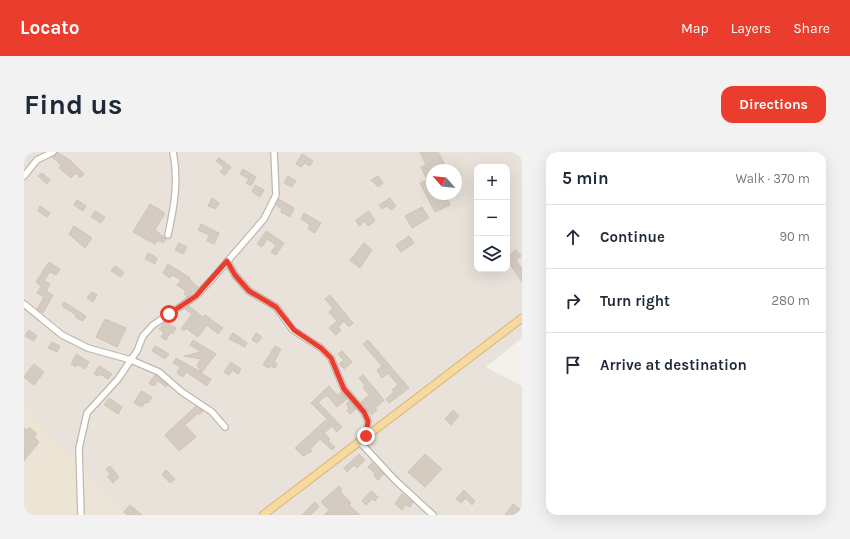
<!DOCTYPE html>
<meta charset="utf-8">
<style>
body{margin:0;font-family:Karla,sans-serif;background:#f2f2f3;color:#1f2937}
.controls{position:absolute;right:12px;top:12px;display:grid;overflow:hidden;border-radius:8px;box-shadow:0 4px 16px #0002}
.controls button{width:36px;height:36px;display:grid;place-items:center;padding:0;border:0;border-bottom:1px solid #e0e1e3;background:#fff;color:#1f2937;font:20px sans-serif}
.compass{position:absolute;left:402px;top:12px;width:36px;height:36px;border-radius:50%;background:#fff;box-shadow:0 4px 16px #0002;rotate:298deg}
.stop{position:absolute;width:12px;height:12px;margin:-9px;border:3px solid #ea3d2d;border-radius:50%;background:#fff}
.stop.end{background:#ea3d2d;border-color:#fff;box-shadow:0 1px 4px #0008}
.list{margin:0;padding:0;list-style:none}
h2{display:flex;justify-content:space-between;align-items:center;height:52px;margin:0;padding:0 16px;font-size:17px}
h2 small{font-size:13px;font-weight:400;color:#747a83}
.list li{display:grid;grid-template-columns:26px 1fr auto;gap:12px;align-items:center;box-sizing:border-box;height:64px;padding:0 16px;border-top:1px solid #e0e1e3}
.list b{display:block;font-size:15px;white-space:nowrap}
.list em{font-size:13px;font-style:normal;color:#747a83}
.icon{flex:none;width:22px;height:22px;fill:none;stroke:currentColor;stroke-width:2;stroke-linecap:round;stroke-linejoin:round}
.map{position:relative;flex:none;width:498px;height:363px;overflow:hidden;border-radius:12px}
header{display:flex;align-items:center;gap:24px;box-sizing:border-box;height:56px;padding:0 20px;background:#ea3d2d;color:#fff}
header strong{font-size:19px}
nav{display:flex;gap:22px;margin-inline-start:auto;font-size:14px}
.intro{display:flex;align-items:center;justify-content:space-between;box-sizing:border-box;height:96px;padding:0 24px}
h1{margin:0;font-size:28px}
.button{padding:10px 18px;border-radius:12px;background:#ea3d2d;color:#fff;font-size:14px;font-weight:700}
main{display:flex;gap:24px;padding:0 24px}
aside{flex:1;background:#fff;border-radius:12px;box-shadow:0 4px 16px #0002}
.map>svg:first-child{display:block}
.residential{fill:#e8e2da;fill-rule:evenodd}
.education{fill:#ece5d6}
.building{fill:#d5ccc1;stroke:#d0c3b5}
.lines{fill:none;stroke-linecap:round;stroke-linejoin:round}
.minor-casing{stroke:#bfb8ae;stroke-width:8}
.major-casing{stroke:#dbb572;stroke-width:9}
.minor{stroke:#fff;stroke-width:5.5}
.major{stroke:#f7d9a2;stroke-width:7}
.route{stroke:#ea3d2d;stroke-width:5}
</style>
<header>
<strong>Locato</strong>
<nav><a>Map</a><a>Layers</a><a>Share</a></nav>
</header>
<div class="intro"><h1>Find us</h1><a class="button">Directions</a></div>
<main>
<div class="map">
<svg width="498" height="363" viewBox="0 0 498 363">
<rect width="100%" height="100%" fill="#f4f1eb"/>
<path class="residential" d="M0,0H498V186L462,215L498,234V363H0ZM453,15H483V117H453ZM408,18H432V42H408Z"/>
<path class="education" d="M0,254L101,363H0Z"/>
<path class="building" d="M33,0L47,9L60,22L56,26L52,21L47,26L35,16L37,13L28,5Z
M396,0H414L421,13L408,18V42H421L426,53L411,60L396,31L403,28L397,15L402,13Z
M278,2L289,9L286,14L281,11L277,15L272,12Z
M195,6L207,15L201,23L196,20L200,15L192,9Z
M219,17L232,25L227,34L222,31L225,27L216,22Z
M18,21L26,28L23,32L14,24Z
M264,24L272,29L268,35L260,31Z
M354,24L359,31L354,35L347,28Z
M231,33L240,38L236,45L228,40Z
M188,46L195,51L192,57L184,54Z
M366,46L372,54L367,58L363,54L358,57L355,53Z
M255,47L270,56L266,65L257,60L258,57L252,53Z
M53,48L62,54L59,59L50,53Z
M126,52L141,61L131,78L142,87L139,91L134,88L131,92L109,80Z
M16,54L26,61L23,65L14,59Z
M398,55L405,66L388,76L381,64Z
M71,59L81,65L77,71L67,65Z
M345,59L351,69L344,74L341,69L335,74L332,68Z
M280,61L297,71L291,81L284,77L286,73L277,67Z
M177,72L195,81L190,92L183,89L185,83L174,78Z
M50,74L68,86L61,96L45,82Z
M242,79L260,91L252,103L247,100L252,93L243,87L238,95L233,92Z
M385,84L390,91L377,100L372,93Z
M155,91L163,95L159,102L151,98Z
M340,91L348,98L336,116L326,108Z
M492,98L497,104L492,108L498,117V130L486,112L483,115V105Z
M124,101L133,106L131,112L121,107Z
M25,110L36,117L32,123L26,120L20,129L26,132L22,139L29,143L19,161L13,157L20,145L13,141L17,134L12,130Z
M144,112L166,126L165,127L174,135L163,145L160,142L162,139L153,133L157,128L148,123L146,126L139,121Z
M91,114L100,120L97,125L87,119Z
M68,140L73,143L69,150L63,146Z
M306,143L329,171L325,175L320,169L314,175L317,178L312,183L305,176L313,169L305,160L309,156L301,147Z
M40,150L62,164L59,169L51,165L52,163L38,154Z
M165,154L179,165L181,163L199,176L194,182L183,173L174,185L162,176L160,179L157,177L168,162L161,157Z
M81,167L102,176L93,195L72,185Z
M141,170L152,176L149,182L147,180L142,188L137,185L140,180L135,177Z
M5,178L13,184L10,189L1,184Z
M209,181L223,191L221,195L205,187Z
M232,181L238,185L233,191L228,188Z
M169,188L192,202L177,221L187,227L183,234L162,220L159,225L153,221L156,215L149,211L152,206L177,220L173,213L177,207L160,204L177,200L166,193Z
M344,188L385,236L365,251L362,247L370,240L368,238L374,233L364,221L358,226L353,218L358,214L339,192Z
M28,190L36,194L33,200L24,196Z
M131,194L145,202L141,207L128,199Z
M251,194L257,197L250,210L253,212L251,216L247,214L244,216L239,213Z
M318,199L328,210L320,217L315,212L320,208L314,202Z
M52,202L65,210L61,217L53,212L52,215L47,212Z
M207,210L217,217L214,222L208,218L205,223L200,220Z
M10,212L20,220L10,233L0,225Z
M75,214L88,222L84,227L76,222L74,224L70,222Z
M131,223L144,233L142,235L134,229L130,234L125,231Z
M339,223L360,248L351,256L353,258L348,263L337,250L345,243L339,235L341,233L335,226Z
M305,234L314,244L317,240L323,247L313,255L303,243L294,250L318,275L313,280L308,274L300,281L306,287L304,289L311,295L308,298L296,287L286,297L288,299L279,304L271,296L303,267L287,251Z
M117,239L128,245L124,251L121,250L118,255L110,251Z
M85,246L98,255L94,262L80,253Z
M325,249L332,257L326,262L323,259L325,256L322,252Z
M172,254L179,259L175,263L174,261L161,273L172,285L155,299L141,283Z
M429,258L435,264L427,273L421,267Z
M5,275L13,282L10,285L15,290L0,309V276L3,278Z
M335,302L341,308L333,316L330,313L323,320L320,316Z
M401,302L418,317L401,335L384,320Z
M348,311L360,322L354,328L350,324L351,322L344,315Z
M86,314L95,325L89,331L84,325L86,322L82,317Z
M142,318L151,327L146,331L138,323Z
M315,334L318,337L316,339L327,351L325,353L336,363H300L305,358L297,350Z
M440,338L451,349L448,353L442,346L437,351L432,347Z
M347,339L354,345L351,349L348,347L342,353L338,349Z
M378,342L389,350L386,355L382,353L378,358L371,352Z
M291,350L295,355L287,363H278Z
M489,352L498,359V363H481Z
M106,353L118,363H103L100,360Z"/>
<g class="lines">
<defs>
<path id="minor" d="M0,24L13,8L29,0
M144,83C150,55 155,28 149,0
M203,109L211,123L225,139L252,155L269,178L297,196L307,206L320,237L340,260L344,269L342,284
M0,152L38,183L64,196L107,208L135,220L158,240L188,260L201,275
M335,289L371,328L409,363
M57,363L55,296L63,261L94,227L113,199L119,184L129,173L172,144L189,126L240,67L252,43L250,0"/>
<path id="major" d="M239,363L498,166"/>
</defs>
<use href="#minor" class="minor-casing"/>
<use href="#major" class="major-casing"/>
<use href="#minor" class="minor"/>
<use href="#major" class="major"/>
</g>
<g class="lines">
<path class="route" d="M145,162L172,144L203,109L211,123L225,139L252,155L270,178L297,196L307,206L320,237L340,260L344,269L342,284"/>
</g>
</svg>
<div class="controls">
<button>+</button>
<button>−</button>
<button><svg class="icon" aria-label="layers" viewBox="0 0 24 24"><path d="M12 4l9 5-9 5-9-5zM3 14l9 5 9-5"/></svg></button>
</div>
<svg class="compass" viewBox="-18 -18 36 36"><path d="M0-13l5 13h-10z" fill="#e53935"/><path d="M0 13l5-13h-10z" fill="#747a83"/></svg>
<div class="stop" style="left:145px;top:162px"></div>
<div class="stop end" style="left:342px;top:284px"></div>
</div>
<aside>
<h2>5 min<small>Walk · 370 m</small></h2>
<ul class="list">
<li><svg class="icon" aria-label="ahead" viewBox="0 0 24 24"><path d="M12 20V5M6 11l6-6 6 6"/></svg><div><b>Continue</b></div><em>90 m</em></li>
<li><svg class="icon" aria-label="right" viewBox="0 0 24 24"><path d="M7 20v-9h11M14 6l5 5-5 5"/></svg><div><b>Turn right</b></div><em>280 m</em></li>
<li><svg class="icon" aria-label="arrive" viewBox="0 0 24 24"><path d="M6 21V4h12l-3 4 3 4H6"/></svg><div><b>Arrive at destination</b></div></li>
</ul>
</aside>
</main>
